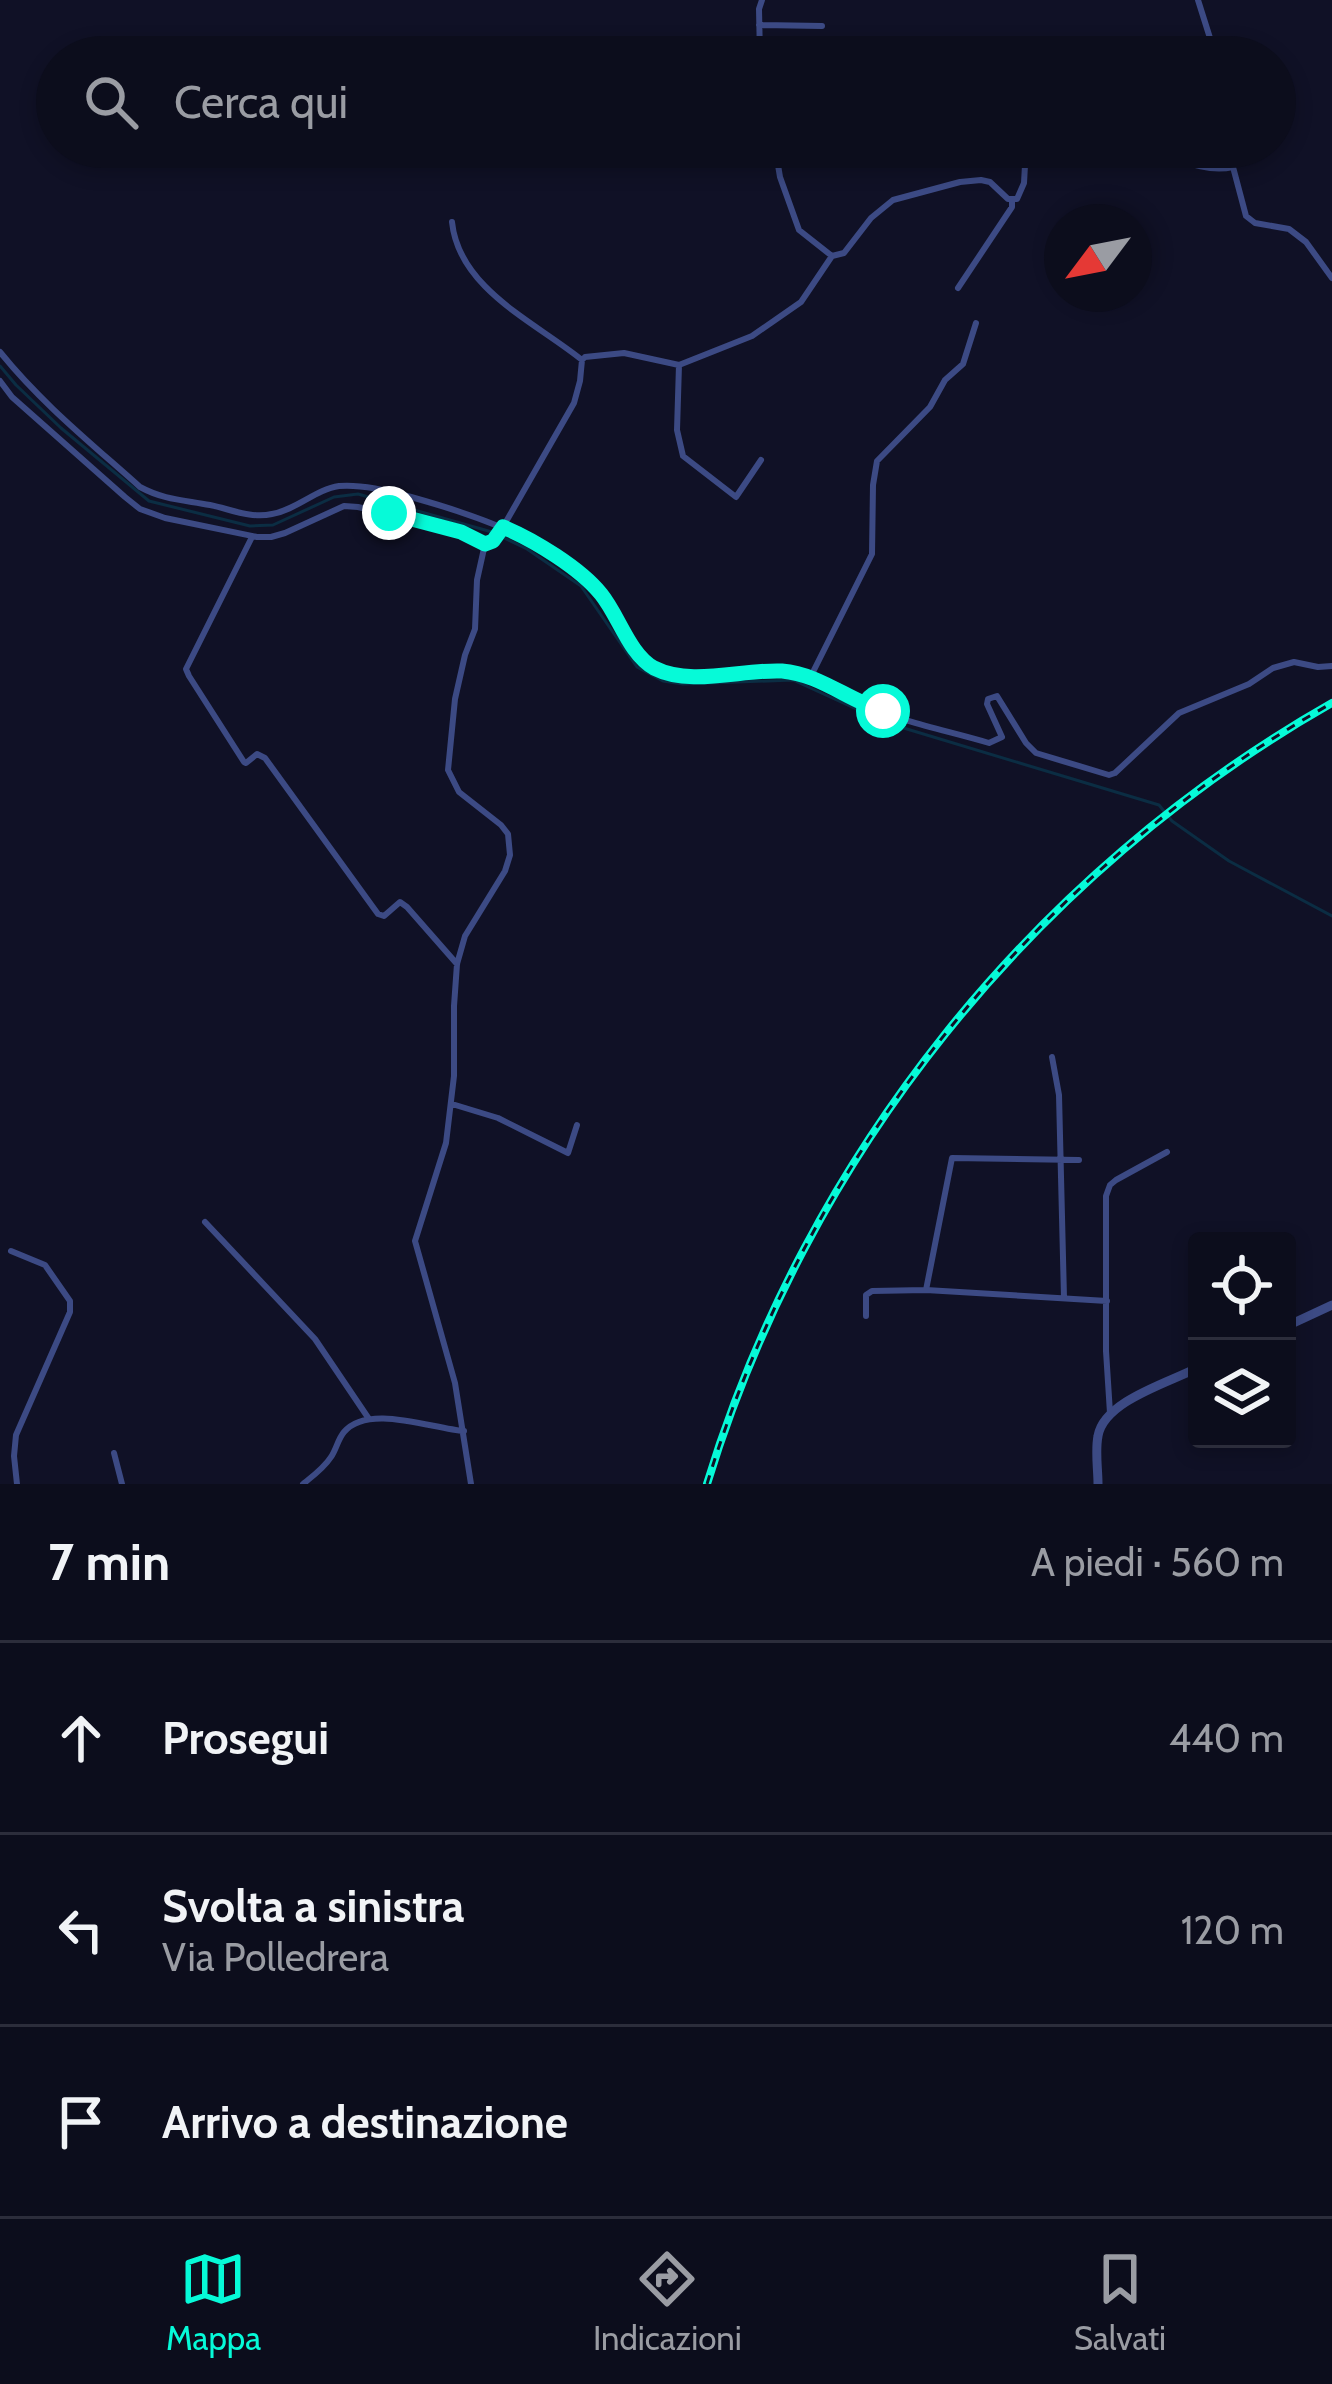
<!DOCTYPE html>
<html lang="it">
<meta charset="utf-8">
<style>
body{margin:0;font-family:Cabin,sans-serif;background:#1a1b29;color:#f1f3f6}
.controls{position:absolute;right:36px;bottom:36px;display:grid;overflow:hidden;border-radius:12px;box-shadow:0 6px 18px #0003}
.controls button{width:108px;height:108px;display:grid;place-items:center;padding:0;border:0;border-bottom:3px solid #2c2d3b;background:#0c0d1c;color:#f1f3f6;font:60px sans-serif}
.compass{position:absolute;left:1044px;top:204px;width:108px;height:108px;border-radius:50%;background:#0c0d1c;box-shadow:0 6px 18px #0003;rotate:238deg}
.stop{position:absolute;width:36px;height:36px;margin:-27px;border:9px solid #06fad8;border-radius:50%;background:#fff}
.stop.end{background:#06fad8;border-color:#fff;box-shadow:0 3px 12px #0008}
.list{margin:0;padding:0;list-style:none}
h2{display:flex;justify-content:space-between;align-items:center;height:156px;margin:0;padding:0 48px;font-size:51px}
h2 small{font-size:39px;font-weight:400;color:#9a9ca3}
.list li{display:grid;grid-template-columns:78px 1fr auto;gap:36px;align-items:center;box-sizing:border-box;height:192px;padding:0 48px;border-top:3px solid #2c2d3b}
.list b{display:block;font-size:45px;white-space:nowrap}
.list p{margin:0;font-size:39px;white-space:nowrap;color:#9a9ca3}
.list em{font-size:39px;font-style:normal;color:#9a9ca3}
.icon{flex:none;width:66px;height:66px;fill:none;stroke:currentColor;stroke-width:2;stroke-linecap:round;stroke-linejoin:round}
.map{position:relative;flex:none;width:1332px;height:1484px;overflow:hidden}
.search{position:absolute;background:#0c0d1c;box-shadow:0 6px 18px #0003;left:36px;right:36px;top:36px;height:132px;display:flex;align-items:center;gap:30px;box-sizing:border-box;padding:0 42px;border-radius:66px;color:#9a9ca3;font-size:45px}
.sheet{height:732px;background:#0c0d1c}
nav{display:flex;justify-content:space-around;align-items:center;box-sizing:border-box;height:168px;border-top:3px solid #2c2d3b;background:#0c0d1c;font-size:33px;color:#9a9ca3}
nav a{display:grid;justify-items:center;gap:6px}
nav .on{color:#06fad8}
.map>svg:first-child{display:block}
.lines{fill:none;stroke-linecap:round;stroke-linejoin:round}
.stream{stroke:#0b2d43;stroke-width:3}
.minor{stroke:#3c4a84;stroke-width:6}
.tertiary{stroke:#3c4a84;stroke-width:9}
.rail-casing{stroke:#06fad8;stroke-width:8}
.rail{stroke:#101126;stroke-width:3;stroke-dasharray:9;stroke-linecap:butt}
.route{stroke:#06fad8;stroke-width:15}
</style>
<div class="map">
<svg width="1332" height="1484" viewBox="0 0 1332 1484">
<rect width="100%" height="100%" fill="#101126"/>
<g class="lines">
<path class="stream" d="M0,366L16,385L61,428L149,501L250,526L273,525L334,497L358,494L492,532L527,549L581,586L637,667L663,681L683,684L793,680L887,723L1159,805L1172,821L1229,861L1332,916"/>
<path class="minor" d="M1198,0L1216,57
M759,25L822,26
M760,57L759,9L762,0
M775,147L780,177L799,230L832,256
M1142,147C1172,155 1202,174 1233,167
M1234,147L1236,158L1233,167L1246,216L1255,223L1289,229L1306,242L1332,278
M452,222C459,289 535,322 582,360
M958,288L1012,207V200
M0,352C41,403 92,444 140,487C164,500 184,500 210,505C230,509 251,519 272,514C296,510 316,489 339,486C362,484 390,491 411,497C472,514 554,541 597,590C617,612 631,657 657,669C704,691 762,658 811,676C830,683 848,697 867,706C905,723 949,731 989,743L1002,737L987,704L988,699L997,696L1026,743L1036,753L1109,775L1115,773L1179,713L1249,684L1273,668L1294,662L1318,667L1332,666
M679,365L677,430L683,456L736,497L761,460
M0,381L12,397L125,497L140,509L165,518L257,537H271L285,533L344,506L358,507L461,532L485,544
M252,537L186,669L189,676L244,762L246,763L257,754L265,758L378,914L384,916L400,902L407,907L457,964
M485,544L493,541L503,527L574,403L580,381L582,360L585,357L624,353L679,365L752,336L801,302L832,256L844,253L871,218L893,200L960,182L981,180L990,182L1008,199H1017L1024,183L1026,147
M811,676L872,554L873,485L877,461L930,407L945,380L963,364L976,323
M1052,1057L1059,1095L1064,1298
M452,1104L498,1118L568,1153L577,1125
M205,1222L315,1339L369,1419
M11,1251L45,1265L70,1301V1312L16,1435L14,1456L17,1484
M926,1290L952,1158L1079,1160
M866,1316V1295L872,1291L926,1290L1107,1301
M1110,1413L1106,1351V1196L1110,1185L1116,1180L1167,1152
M114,1453L122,1484
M303,1484C313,1476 324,1468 331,1457C336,1450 338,1439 344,1432C368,1403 433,1429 464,1431
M471,1484L455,1383L415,1241L446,1143L454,1076V1006L457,964L465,936L505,871L510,855L508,834L501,825L459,792L448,770L455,699L465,655L475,629L477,580L485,544"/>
<path class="tertiary" d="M1287,1326L1332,1305
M1098,1484C1098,1469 1095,1451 1098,1436C1104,1401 1168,1383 1197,1368"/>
<defs>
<path id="rail" d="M707,1484C807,1156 1034,872 1332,703"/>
</defs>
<use href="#rail" class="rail-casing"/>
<use href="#rail" class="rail"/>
</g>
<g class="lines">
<path class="route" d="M389,513L461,532L485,544L493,541L503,527C534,540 580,568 601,594C619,616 629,654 654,668C691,687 742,669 782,671C819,674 848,700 883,711"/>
</g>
</svg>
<div class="controls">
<button><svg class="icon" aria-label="locate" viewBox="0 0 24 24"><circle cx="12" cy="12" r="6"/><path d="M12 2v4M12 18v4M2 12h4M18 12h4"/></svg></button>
<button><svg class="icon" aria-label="layers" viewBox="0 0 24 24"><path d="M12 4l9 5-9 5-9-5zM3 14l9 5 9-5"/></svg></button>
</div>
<svg class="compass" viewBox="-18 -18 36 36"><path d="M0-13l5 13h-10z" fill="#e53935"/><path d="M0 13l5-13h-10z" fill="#9a9ca3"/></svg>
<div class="stop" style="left:883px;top:711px"></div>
<div class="stop end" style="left:389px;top:513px"></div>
<div class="search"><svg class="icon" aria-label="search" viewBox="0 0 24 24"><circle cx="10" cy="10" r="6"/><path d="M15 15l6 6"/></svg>Cerca qui</div>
</div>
<section class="sheet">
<h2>7 min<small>A piedi · 560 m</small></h2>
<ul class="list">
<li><svg class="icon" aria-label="ahead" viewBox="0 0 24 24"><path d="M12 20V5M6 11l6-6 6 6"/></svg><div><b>Prosegui</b></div><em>440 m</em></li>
<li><svg class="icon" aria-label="left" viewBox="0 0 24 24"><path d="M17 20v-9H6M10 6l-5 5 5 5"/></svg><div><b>Svolta a sinistra</b><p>Via Polledrera</p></div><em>120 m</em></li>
<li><svg class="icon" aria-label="arrive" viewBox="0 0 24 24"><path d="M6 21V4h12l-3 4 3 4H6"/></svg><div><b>Arrivo a destinazione</b></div></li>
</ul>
</section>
<nav>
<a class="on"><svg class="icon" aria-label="map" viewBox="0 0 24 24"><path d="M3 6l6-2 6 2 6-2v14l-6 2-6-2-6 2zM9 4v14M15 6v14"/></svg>Mappa</a>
<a><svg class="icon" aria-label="directions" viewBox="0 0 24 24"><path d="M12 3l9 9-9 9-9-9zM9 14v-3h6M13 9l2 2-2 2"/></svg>Indicazioni</a>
<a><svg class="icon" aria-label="saved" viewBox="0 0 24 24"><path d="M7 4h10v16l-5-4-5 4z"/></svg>Salvati</a>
</nav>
